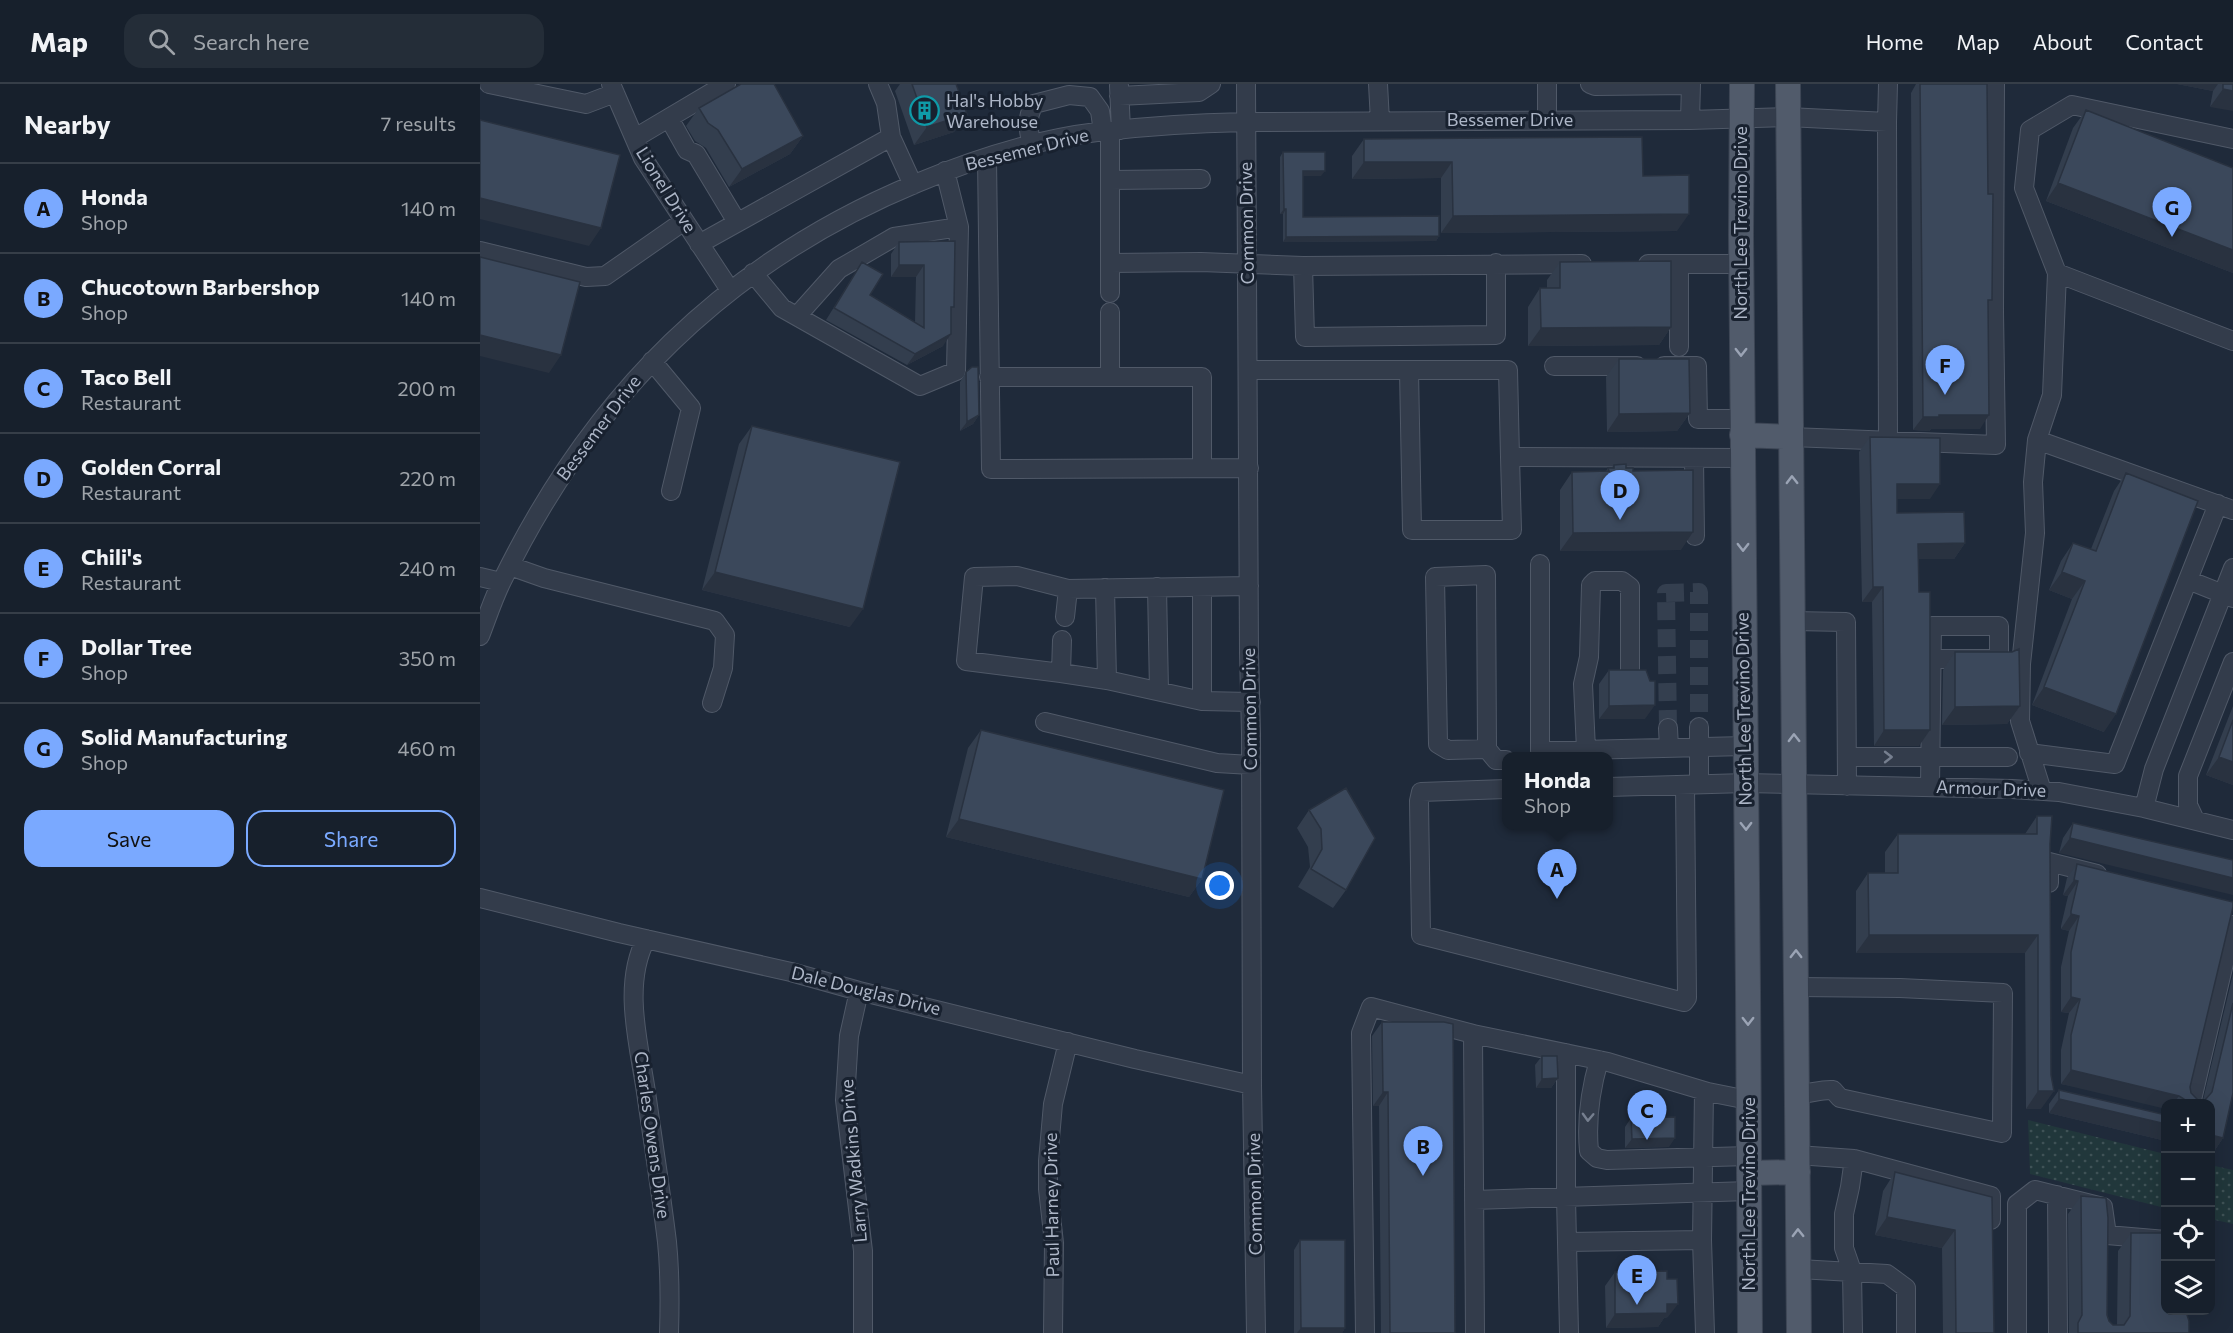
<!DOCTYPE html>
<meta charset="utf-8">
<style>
body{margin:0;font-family:Commissioner,sans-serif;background:#242d38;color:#f1f3f6}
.controls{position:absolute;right:18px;bottom:18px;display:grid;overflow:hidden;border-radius:12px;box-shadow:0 6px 24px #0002}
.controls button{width:54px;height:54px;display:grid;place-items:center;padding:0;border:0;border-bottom:2px solid #363e48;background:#17202c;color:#f1f3f6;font:30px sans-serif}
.you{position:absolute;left:740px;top:802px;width:21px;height:21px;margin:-15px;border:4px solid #fff;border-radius:50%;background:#1a73e8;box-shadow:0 0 0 9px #1a73e833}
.badge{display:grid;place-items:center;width:39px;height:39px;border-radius:50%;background:#7aa9ff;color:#111;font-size:20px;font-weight:700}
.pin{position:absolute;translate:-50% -50px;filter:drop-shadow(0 2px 3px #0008)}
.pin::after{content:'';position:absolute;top:32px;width:21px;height:18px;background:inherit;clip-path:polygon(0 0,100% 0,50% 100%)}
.popup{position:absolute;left:1022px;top:668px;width:111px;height:78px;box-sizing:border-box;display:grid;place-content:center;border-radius:12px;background:#17202c;filter:drop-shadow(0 2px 4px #0005);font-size:20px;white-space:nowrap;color:#9ea3a9}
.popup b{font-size:22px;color:#f1f3f6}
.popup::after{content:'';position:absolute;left:50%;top:100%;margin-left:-12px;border:12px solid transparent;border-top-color:#17202c}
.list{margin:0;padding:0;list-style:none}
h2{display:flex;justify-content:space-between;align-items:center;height:78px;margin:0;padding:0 24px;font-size:26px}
h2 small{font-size:20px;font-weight:400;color:#9ea3a9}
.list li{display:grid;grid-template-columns:39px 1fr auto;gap:18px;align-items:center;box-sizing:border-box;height:90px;padding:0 24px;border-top:2px solid #363e48}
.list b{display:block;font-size:22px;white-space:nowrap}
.list p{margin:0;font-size:20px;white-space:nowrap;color:#9ea3a9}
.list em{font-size:20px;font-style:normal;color:#9ea3a9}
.actions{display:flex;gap:12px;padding:18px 24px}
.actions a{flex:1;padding:14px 0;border:2px solid #7aa9ff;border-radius:18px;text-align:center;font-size:21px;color:#7aa9ff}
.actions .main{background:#7aa9ff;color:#111}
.icon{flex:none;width:33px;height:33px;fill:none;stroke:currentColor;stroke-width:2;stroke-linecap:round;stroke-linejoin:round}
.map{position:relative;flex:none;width:1753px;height:1249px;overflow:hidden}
header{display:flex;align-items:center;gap:36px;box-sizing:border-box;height:84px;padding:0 30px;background:#17202c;border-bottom:2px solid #363e48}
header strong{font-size:28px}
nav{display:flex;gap:33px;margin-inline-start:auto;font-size:21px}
.search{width:420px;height:54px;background:#242d38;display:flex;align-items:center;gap:15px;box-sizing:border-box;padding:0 21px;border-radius:18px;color:#9ea3a9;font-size:22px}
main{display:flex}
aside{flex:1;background:#17202c}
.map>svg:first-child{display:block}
.grass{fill:url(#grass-dots)}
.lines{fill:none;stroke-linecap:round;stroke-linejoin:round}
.minor-tunnel{stroke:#343f4f;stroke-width:18;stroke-dasharray:18 9;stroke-linecap:butt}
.minor-casing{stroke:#505968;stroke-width:20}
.major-casing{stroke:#3c4554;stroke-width:26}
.minor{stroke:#333c4b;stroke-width:18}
.major{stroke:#515b6b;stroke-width:24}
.wall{fill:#333e4e}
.shaded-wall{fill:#293240}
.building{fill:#3b485b;stroke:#293240;stroke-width:1.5}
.oneway{stroke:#9ba4b5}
.oneway2{stroke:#767f8f}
.labels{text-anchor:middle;stroke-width:6;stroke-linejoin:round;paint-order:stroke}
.poi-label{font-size:18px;fill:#adb6c7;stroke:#18212f;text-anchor:start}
.street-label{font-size:18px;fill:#adb6c7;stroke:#18212f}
</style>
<header>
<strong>Map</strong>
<div class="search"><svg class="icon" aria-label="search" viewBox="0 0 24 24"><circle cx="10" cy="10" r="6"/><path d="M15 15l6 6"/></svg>Search here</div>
<nav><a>Home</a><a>Map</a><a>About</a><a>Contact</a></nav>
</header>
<main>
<aside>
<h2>Nearby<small>7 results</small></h2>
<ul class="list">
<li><span class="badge">A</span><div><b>Honda</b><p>Shop</p></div><em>140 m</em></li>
<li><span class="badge">B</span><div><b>Chucotown Barbershop</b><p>Shop</p></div><em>140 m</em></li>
<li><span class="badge">C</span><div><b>Taco Bell</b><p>Restaurant</p></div><em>200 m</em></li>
<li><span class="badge">D</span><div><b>Golden Corral</b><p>Restaurant</p></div><em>220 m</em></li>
<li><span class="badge">E</span><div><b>Chili's</b><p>Restaurant</p></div><em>240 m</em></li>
<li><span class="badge">F</span><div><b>Dollar Tree</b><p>Shop</p></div><em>350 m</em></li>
<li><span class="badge">G</span><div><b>Solid Manufacturing</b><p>Shop</p></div><em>460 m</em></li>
</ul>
<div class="actions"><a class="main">Save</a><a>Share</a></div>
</aside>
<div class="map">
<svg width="1753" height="1249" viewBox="0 0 1753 1249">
<defs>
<pattern id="grass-dots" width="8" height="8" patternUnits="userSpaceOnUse" patternTransform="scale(1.5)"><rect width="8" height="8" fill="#21373b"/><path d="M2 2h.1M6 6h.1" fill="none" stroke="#3f5256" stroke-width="1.8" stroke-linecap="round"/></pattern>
</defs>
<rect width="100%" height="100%" fill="#1f2a3a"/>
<path class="grass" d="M1548,1036L1685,1070V1124L1550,1090Z
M1730,1081L1753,1086V1140L1731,1135Z"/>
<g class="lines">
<path class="minor-tunnel" d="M1188,644L1186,509L1219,508V643"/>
<defs>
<path id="minor" d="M9,0L106,20L135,9
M131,0L163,74L250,206
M398,0L406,19L411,53
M766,0L769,569L771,650L772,1001L776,1249
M898,0L900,37
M1067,0V36
M1110,0L1115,2L1211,1
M639,2L641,46
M639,12L719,8L731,0
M189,34L207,66L216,70L257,138
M1210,36L1211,0
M1407,38L1408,0
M155,54L246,0
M552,62C548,45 546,35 554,20L589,11L610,13L620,27L623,48
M507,74L511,385L769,384
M630,96L721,95
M219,160L411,53L433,101
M0,167L106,193L125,192L204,137
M630,179L721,178L823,182L1102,180
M1168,180H1261
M823,182L825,253L1016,251V179
M273,189L302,224L440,302L476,287L479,143L465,87
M1577,189L1753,257
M630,209V47
M630,228V293
M317,232L359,185L414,153L479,143
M1199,263V180
M172,277L211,324L191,407
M1074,282H1157
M1184,282H1217L1218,335H1262
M768,286H929
M509,293H722V384
M1311,353L1516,361L1514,228L1515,0
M1557,356L1753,426
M1030,373L1032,446H932L929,286H1028L1030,373L1262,374
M1214,374L1215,452
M1060,480V667L1265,662
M30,482L64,494L235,537L245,551L243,584L232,619
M0,493L21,498
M1708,496L1753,514
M677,503L679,607
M625,504L627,596
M585,533L588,505L769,502
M1313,537L1366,538L1367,702
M0,552C7,534 13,515 22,497C112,312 246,178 437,99C492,76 558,55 617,48C666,42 716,39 766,38L1210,36L1308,33L1407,38L1408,357
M582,556L581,589L627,596L722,617V503
M581,589L486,577L494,493L537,492L588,505
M722,617L771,618
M565,638L737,679L771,681
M1188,644L1189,664
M1007,665L968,666L958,660L955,493L1006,491L1007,665L1016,676H1026
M1106,666L1103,600L1109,573L1111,501L1115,497H1142L1150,503V589
M1549,669L1635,680L1738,420
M1367,673H1528
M1219,700V643
M1450,702L1452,542H1519V575H1452
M1128,703L1266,699L1532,705L1579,708L1664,724L1753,746
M1026,705L941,708L939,717L941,851L1204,918L1207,914L1205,701
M1562,707L1540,637L1541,580L1555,449L1553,398L1557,356L1572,311L1577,189L1544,104L1550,46L1592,21L1753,55
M1664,724L1674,685L1753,484
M1715,736L1708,721V692L1753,578
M1569,799V778L1617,790
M0,814L139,849L311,888L379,907L655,975L772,1001
M166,855C142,901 159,960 166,1008C173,1058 181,1108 187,1158C190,1188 190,1218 189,1249
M1316,903L1420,904L1523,909L1522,1049L1360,1014L1353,1006C1340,1005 1331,1010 1317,1010
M379,907L369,952L365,1016L383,1167V1249
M1086,969V1113L1089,1249
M1119,976C1110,1007 1106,1035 1109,1067L1117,1074L1127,1076L1269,1072
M1224,1007L1222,1156L1225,1249
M1711,1020L1753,841
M1317,1071L1374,1075L1370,1103L1364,1130V1164L1372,1187L1373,1249
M1374,1075L1511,1112V1136
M1577,1111L1578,1249
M994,1116L1269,1107
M1087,1158L1222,1156
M1319,1185L1407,1190L1426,1204V1249
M573,1249L574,1159L568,1105V1077L573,1020L588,958
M885,1249L881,949L891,923L993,950
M995,1249L993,950L1128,978L1228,1008L1268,1016
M1537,1249V1120L1555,1106L1623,1123L1627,1151L1686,1156"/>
<path id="major" d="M1262,0L1261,151L1268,906L1270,1249
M1308,0L1319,1249
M1262,351L1311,353
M1269,1089L1318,1088"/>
</defs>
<use href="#minor" class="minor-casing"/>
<use href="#major" class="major-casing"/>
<use href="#minor" class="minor"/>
<use href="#major" class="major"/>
</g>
<path class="wall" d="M420,0H476L487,30L474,48L434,61L415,7Z
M1436,0H1507L1508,221L1500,345H1451L1449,347L1433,346L1431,9Z
M1697,0H1753L1730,23L1733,7Z
M219,24L323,52L310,70L249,103L226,64L215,57L206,42Z
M1606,26L1753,84V189L1566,117L1593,44Z
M884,55L1163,92L1197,147L961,149V94L872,95V72Z
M803,68L841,92H823V133L959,152L956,157L803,158V130H800V73Z
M475,157L471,227L463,262L427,281L346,236L382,178L390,211L435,239L436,193H411V170L419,158Z
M1080,178L1191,243L1179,261L1048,262V223L1060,204H1067V196Z
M1139,275L1210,329L1197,347L1127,348L1126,293Z
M486,288L499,331L493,340L480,347V298Z
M272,342L370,543L222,506L259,360Z
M1390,353L1450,415H1417V429L1485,459L1474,475H1438L1439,662H1394L1392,518H1382L1379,368Z
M1134,381L1146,384L1153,387L1201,466L1080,467V406L1092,388L1126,387L1128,384H1131Z
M1646,389L1624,648L1552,621L1592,515L1569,506L1581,477L1593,459L1611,465L1634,407Z
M1475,568H1532L1540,622L1527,640L1462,641L1463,586Z
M1129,586L1165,635H1119V600Z
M1753,622V701L1726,691Z
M501,646L722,795L709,813L466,753L488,664Z
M866,704V806L853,824L818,803L830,783L828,763L817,744L829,726Z
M1557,732L1570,760L1561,1025H1546L1545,869H1376V807L1388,789H1405V768L1418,750H1545Z
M1593,739L1753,776L1579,769L1583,754Z
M1597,780L1752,824L1710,1003L1711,1009L1718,1016H1723L1753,890V1009L1743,1054L1733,1069L1731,1020H1686L1581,1000V966L1589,929L1581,928V883L1589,847L1581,845V842L1588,812L1583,811L1587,794Z
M902,938L975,1249H901L899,1022H893L892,952Z
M1062,972L1078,994L1071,1004H1056L1055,981Z
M1579,1006L1686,1031V1057L1569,1029V1020Z
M1151,1034L1189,1063L1145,1064V1043Z
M1415,1088L1512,1113L1514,1249H1463L1462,1164L1395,1151L1403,1107Z
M1601,1112L1629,1237L1633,1241H1637L1638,1167L1651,1149L1709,1249H1589L1588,1130Z
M820,1156L865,1244L862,1249H814V1166Z
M1135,1188L1188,1233L1184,1234L1178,1243L1126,1244L1125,1202Z"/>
<path class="shaded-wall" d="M1697,0H1738L1733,7Z
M1743,5L1753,7V27L1730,23Z
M487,30L474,48L434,61L447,43Z
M323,52L310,70L249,103L262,85Z
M884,78H972L961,94L872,95Z
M823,87H845L841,92H819Z
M1578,99L1753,166V189L1566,117Z
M0,114L121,144L109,162L0,135Z
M804,125H806L803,130H800Z
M1209,130L1197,147L961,149L973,132Z
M959,152L956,157L803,158L806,153Z
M419,181H444L436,193H411Z
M1191,243L1179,261L1048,262L1061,244Z
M471,250L463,262L427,281L435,270Z
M0,251L81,271L69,289L0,272Z
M1210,329L1197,347L1127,348L1139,330Z
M499,331L493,340L480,347L487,338Z
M1459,331H1509L1500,345H1451L1449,347L1433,346L1443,333Z
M1417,400H1460L1450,415H1406Z
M1213,448L1201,466L1080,467L1093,449Z
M1485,459L1474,475H1427L1438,460Z
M235,488L383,525L370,543L222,506Z
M1582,488L1605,497L1592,515L1569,506Z
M1393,503H1403L1392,518H1382Z
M1564,603L1636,630L1624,648L1552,621Z
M1175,621L1165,635H1119L1129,622Z
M1540,622L1527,640L1462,641L1475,623Z
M1404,646H1450L1439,662H1394Z
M1739,673L1753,678V701L1726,691Z
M479,735L722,795L709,813L466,753Z
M1590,754L1753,794V811L1579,769Z
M1594,796L1598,797L1588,812L1583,811Z
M1591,830L1599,832L1589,847L1581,845Z
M1389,851H1558L1545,869H1376Z
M1591,913L1600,915L1589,929L1581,928Z
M1591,986L1699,1012L1693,1020H1686V1025L1581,1000Z
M1078,994L1071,1004H1056L1062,995Z
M1558,1007H1574L1561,1025H1546Z
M903,1008H908L899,1022H893Z
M1579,1015L1686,1040V1057L1569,1029Z
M1731,1051L1743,1054L1733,1069L1731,1068Z
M1195,1054L1189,1063L1145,1064L1152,1055Z
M1407,1133L1475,1146L1462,1164L1395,1151Z
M1187,1220H1198L1188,1233L1184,1234L1178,1243L1126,1244L1135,1230Z
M821,1244H865L862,1249H817Z"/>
<path class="building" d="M261,0H294L323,52L262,85L238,46L228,39L219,24Z
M432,0H476L487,30L447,43Z
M1440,0H1507L1508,110H1513L1512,216H1508L1509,331H1459V333H1443Z
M1743,0H1753V7L1743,5Z
M1606,26L1753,84V166L1578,99Z
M0,36L140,71L121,144L0,114Z
M1162,53L1163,92L1209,91V130L973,132L972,78H884V55Z
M803,68H845V87H823V133L959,132V152L806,153V125H804Z
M475,157L474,223H471V250L435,270L354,224L382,178L403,190L390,211L444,244V181H419V158Z
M0,173L100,198L81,271L0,251Z
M1191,177V243L1061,244L1060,204H1080V178Z
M1139,275H1209L1210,329L1139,330Z
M492,283H498L499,331L487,338L486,288Z
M272,342L420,378L383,525L235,488Z
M1390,353L1460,354V400H1417V429L1484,428L1485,459L1438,460L1439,508H1450V646H1404L1403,503H1393Z
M1146,380V384H1153V387L1213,386V448L1093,449L1092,388L1129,387L1128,384H1134V381Z
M1646,389L1718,417L1636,630L1564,603L1605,497L1582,488L1593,459L1616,467Z
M1539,565L1540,622L1475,623V568H1532Z
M1129,586H1166L1170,597H1175V621L1129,622Z
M1753,636V678L1739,673Z
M501,646L744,706L722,795L479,735Z
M866,704L895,754L866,806L831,785L842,765L841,745L829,726Z
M1557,732H1572L1570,760L1571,991L1574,1007H1558V851H1389L1388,789H1418V750H1557Z
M1593,739L1753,776V794L1590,754Z
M1597,780L1753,818V823L1710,1003L1711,1009L1718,1016H1725L1732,1008L1753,919V1009L1743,1054L1731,1051V1020H1706L1704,1015L1699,1012L1591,986V951L1600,915L1591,913V868L1599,832L1591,830V827L1598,797L1594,796Z
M902,938H964L973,940L975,1249H910L908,1008H903Z
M1062,972H1077L1078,994L1062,995Z
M1579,1006L1686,1031V1040L1579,1015Z
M1195,1033V1054L1152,1055L1151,1034Z
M1415,1088L1512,1113L1514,1249H1476L1475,1146L1407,1133Z
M1601,1112L1626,1114L1628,1134L1627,1231L1629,1237L1633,1241H1644L1650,1232L1651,1149H1686V1227H1707V1231L1709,1237V1249H1598V1239L1602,1231Z
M820,1156H865V1244H821Z
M1187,1187V1195H1197L1198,1220H1187V1229L1135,1230V1188Z"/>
<defs><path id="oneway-chevron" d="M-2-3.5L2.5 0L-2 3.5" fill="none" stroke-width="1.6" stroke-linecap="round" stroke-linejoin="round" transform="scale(1.5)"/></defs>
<g class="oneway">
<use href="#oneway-chevron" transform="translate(1261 268) rotate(90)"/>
<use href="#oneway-chevron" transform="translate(1312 396) rotate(-91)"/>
<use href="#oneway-chevron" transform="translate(1263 463) rotate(90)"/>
<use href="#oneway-chevron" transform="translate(1314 654) rotate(-91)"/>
<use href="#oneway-chevron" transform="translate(1266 742) rotate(89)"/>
<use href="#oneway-chevron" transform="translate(1316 870) rotate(-90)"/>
<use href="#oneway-chevron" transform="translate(1268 937) rotate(90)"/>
<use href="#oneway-chevron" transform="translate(1318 1149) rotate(-91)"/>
</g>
<g class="oneway2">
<use href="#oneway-chevron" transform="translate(1408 673)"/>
<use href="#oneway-chevron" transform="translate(1108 1033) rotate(92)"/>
</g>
<defs>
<symbol id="building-ring" viewBox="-11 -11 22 22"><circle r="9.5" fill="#18212f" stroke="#0f9aa8" stroke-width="1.5"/><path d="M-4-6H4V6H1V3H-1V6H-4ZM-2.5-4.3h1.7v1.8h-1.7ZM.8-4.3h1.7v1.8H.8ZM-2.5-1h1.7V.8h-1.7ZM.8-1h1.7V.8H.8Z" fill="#0f9aa8"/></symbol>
</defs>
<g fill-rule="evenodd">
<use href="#building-ring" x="428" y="10" width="33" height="33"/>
</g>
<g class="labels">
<g class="poi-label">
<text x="466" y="23">Hal's Hobby<tspan x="466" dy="21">Warehouse</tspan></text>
</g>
<g class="street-label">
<text x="1030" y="42">Bessemer Drive</text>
<text transform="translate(547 66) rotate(-14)" y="6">Bessemer Drive</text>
<text transform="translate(186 106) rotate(58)" y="6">Lionel Drive</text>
<text transform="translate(767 139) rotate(-91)" y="6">Common Drive</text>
<text transform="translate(1261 139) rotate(-90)" y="6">North Lee Trevino Drive</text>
<text transform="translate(119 344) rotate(-53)" y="6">Bessemer Drive</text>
<text transform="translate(770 625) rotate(-91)" y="6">Common Drive</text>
<text transform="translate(1264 625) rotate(-91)" y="6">North Lee Trevino Drive</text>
<text transform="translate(1511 705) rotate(2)" y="6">Armour Drive</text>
<text transform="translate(386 907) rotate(14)" y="6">Dale Douglas Drive</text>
<text transform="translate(172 1051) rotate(82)" y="6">Charles Owens Drive</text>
<text transform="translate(374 1077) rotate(-95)" y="6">Larry Wadkins Drive</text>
<text transform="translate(775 1110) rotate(-91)" y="6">Common Drive</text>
<text transform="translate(1269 1110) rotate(-90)" y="6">North Lee Trevino Drive</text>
<text transform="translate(572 1121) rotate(-91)" y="6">Paul Harney Drive</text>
</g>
</g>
</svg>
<div class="controls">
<button>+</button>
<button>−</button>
<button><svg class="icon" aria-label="locate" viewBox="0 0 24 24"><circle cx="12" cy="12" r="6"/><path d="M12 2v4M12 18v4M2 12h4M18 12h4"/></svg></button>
<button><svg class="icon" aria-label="layers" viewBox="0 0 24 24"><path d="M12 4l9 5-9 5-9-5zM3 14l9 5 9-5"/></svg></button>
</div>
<div class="you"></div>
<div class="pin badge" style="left:1077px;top:815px">A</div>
<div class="popup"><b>Honda</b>Shop</div>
<div class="pin badge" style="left:943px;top:1092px">B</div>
<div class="pin badge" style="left:1167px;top:1056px">C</div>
<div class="pin badge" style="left:1140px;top:436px">D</div>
<div class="pin badge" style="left:1157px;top:1221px">E</div>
<div class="pin badge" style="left:1465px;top:311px">F</div>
<div class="pin badge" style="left:1692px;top:153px">G</div>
</div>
</main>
